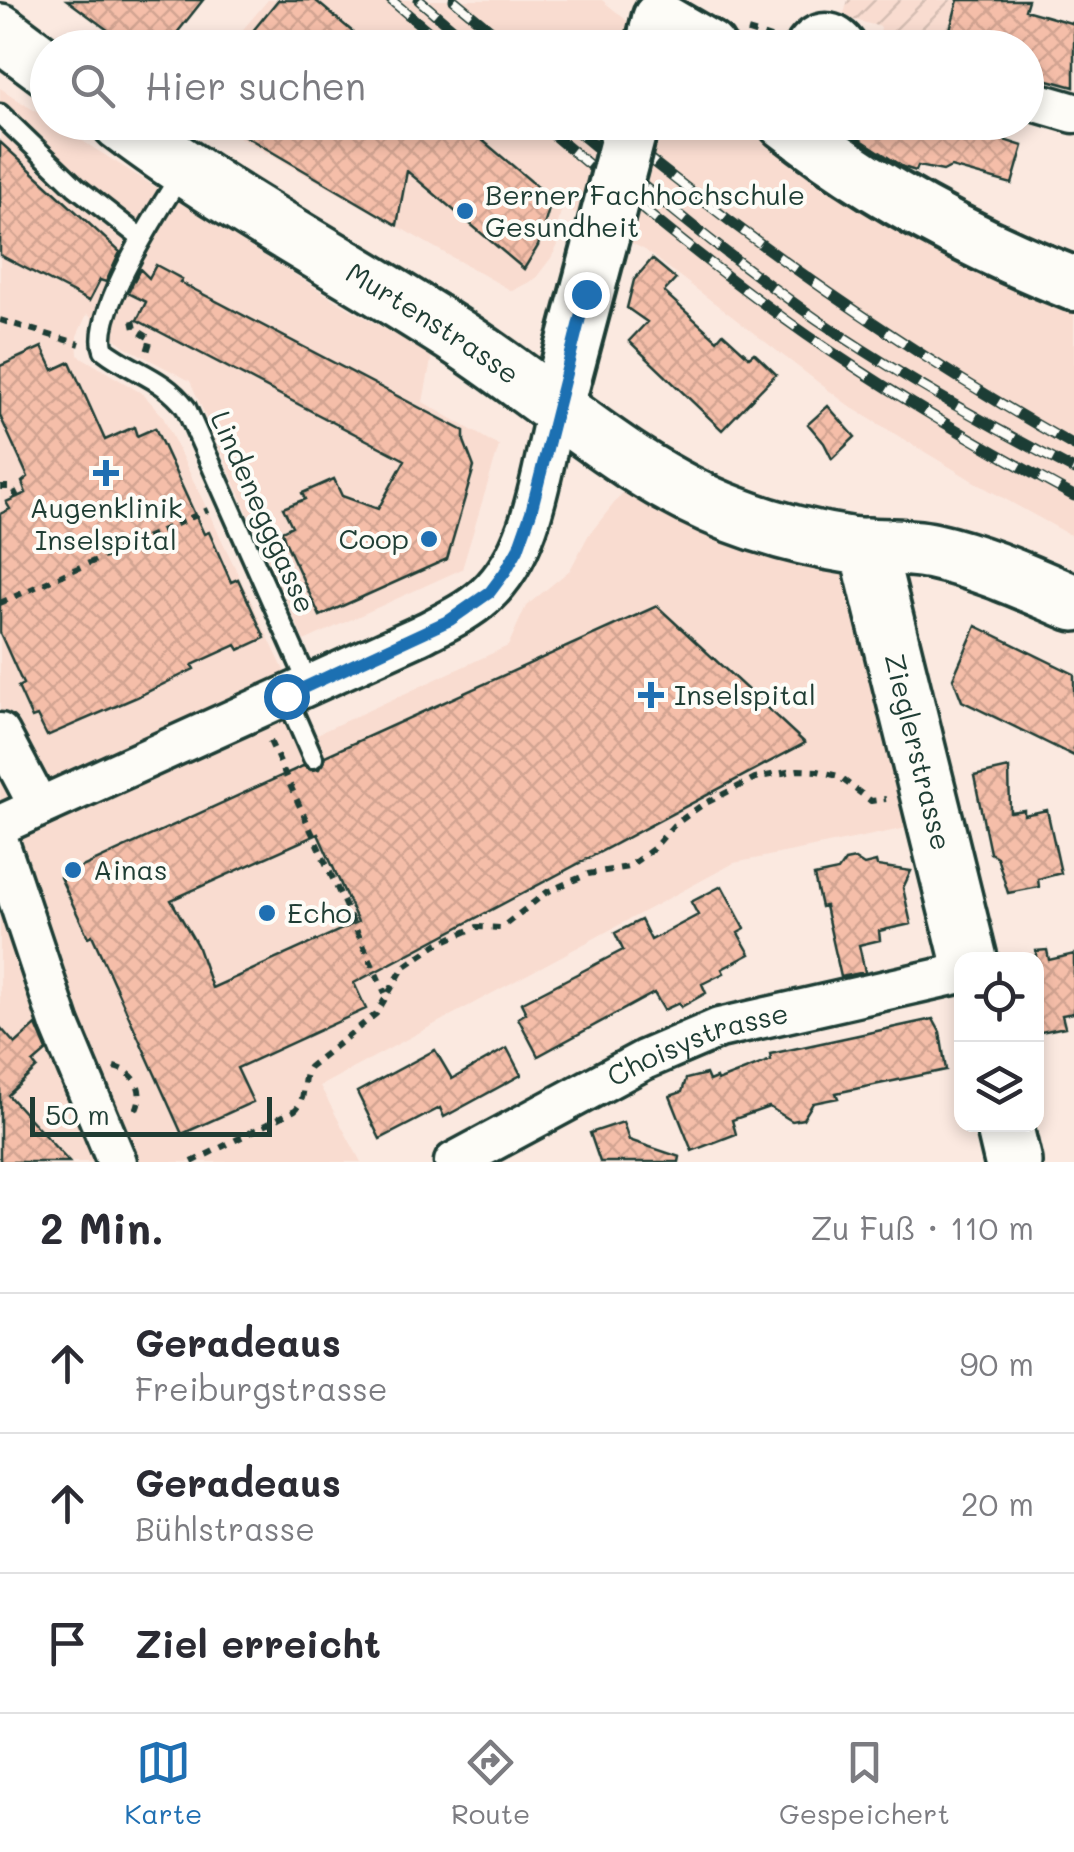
<!DOCTYPE html>
<html lang="de">
<meta charset="utf-8">
<style>
body{margin:0;font-family:Mali,sans-serif;background:#f2f2f3;color:#2b2b33}
.controls{position:absolute;right:30px;bottom:30px;display:grid;overflow:hidden;border-radius:20px;box-shadow:0 5px 15px #0003}
.controls button{width:90px;height:90px;display:grid;place-items:center;padding:0;border:0;border-bottom:2px solid #e1e1e2;background:#fff;color:#2b2b33;font:50px sans-serif}
.scale{position:absolute;left:30px;bottom:25px;width:242px;box-sizing:border-box;padding-left:10px;border:5px solid #1f3d34;border-top:0;font-size:28px;line-height:35px;white-space:nowrap;color:#1f3d34;-webkit-text-stroke:8px #fdfcf7;paint-order:stroke}
.stop{position:absolute;width:30px;height:30px;margin:-22px;border:8px solid #1f6fb2;border-radius:50%;background:#fff}
.stop.end{background:#1f6fb2;border-color:#fff;box-shadow:0 2px 10px #0008}
.list{margin:0;padding:0;list-style:none}
h2{display:flex;justify-content:space-between;align-items:center;height:130px;margin:0;padding:0 40px;font-size:42px}
h2 small{font-size:32px;font-weight:400;color:#7c7c81}
.list li{display:grid;grid-template-columns:65px 1fr auto;gap:30px;align-items:center;box-sizing:border-box;height:140px;padding:0 40px;border-top:2px solid #e1e1e2}
.list b{display:block;font-size:38px;white-space:nowrap}
.list p{margin:0;font-size:32px;white-space:nowrap;color:#7c7c81}
.list em{font-size:32px;font-style:normal;color:#7c7c81}
.icon{flex:none;width:55px;height:55px;fill:none;stroke:currentColor;stroke-width:2;stroke-linecap:round;stroke-linejoin:round}
.map{position:relative;flex:none;width:1074px;height:1162px;overflow:hidden}
.search{position:absolute;background:#fff;box-shadow:0 5px 15px #0003;left:30px;right:30px;top:30px;height:110px;display:flex;align-items:center;gap:25px;box-sizing:border-box;padding:0 35px;border-radius:55px;color:#7c7c81;font-size:38px}
.sheet{height:550px;background:#fff}
nav{display:flex;justify-content:space-around;align-items:center;box-sizing:border-box;height:140px;border-top:2px solid #e1e1e2;background:#fff;font-size:28px;color:#7c7c81}
nav a{display:grid;justify-items:center;gap:5px}
nav .on{color:#1f6fb2}
.map>svg:first-child{display:block}
.built{fill:#f9dcd0}
.industrial{fill:url(#industrial-furrows)}
.building{fill:url(#building-cross-hatch);stroke:#1f3d34;stroke-width:2.5;fill-rule:evenodd}
.lines{fill:none;stroke-linecap:round;stroke-linejoin:round}
.lane-casing{stroke:#1f3d34;stroke-width:25}
.street-casing{stroke:#1f3d34;stroke-width:45}
.secondary-casing{stroke:#1f3d34;stroke-width:60}
.primary-casing{stroke:#1f3d34;stroke-width:62}
.path{stroke:#1f3d34;stroke-width:6;stroke-dasharray:8 8;stroke-linecap:butt}
.lane{stroke:#fdfcf7;stroke-width:18}
.street{stroke:#fdfcf7;stroke-width:38}
.secondary{stroke:#fdfcf7;stroke-width:52}
.primary{stroke:#fdfcf7;stroke-width:55}
.rail-casing{stroke:#1f3d34;stroke-width:11}
.rail{stroke:#fdfcf7;stroke-width:8;stroke-dasharray:22;stroke-linecap:butt}
.secondary-bridge-casing{stroke:#1f3d34;stroke-width:60;stroke-linecap:butt}
.secondary-bridge{stroke:#fdfcf7;stroke-width:52}
.route{stroke:#1f6fb2;stroke-width:12}
.poi-dot{fill:#1f6fb2;stroke:#fdfcf7;stroke-width:4}
.labels{text-anchor:middle;stroke-width:8;stroke-linejoin:round;paint-order:stroke}
.poi-label{font-size:28px;fill:#1f3d34;stroke:#fdfcf7;text-anchor:start}
.street-label{font-size:28px;fill:#1f3d34;stroke:#fdfcf7}
</style>
<div class="map">
<svg width="1074" height="1162" viewBox="0 0 1074 1162">
<defs>
<pattern id="industrial-furrows" width="10" height="10" patternUnits="userSpaceOnUse" patternTransform="scale(2.5)"><rect width="10" height="10" fill="#f9dcd0"/><path d="M-1 1l2-2M0 10L10 0M9 11l2-2" fill="none" stroke="#d5beb3"/></pattern>
<pattern id="building-cross-hatch" width="8" height="8" patternUnits="userSpaceOnUse" patternTransform="scale(2.5)"><rect width="8" height="8" fill="#f5bea9"/><path d="M0 0l8 8M0 8l8-8" fill="none" stroke="#d2a492"/></pattern>
</defs>
<rect width="100%" height="100%" fill="#fbe9e0"/>
<filter id="ink" filterUnits="userSpaceOnUse"><feTurbulence type="fractalNoise" baseFrequency=".01" numOctaves="2"/><feDisplacementMap in="SourceGraphic" scale="20" xChannelSelector="R" yChannelSelector="G"/><feConvolveMatrix kernelMatrix="1 2 1 2 8 2 1 2 1" color-interpolation-filters="sRGB"/></filter>
<g filter="url(#ink)">
<path class="built" d="M268,0H602L660,48H227Z
M0,88L47,119L48,122L54,123L343,305L432,355L423,402L499,446L462,569L304,641L190,381L124,346L87,314L77,336L78,355L143,394L162,415L315,735L508,646L526,606L570,570L588,536L624,491L737,542L874,572L912,827L734,863L320,1086L361,1162H0Z
M214,123H745L779,150L1074,309V537L978,484L852,408L645,250L562,207L554,240L558,245L551,258L535,279L512,291Z"/>
<path class="industrial" d="M848,0H958L945,47H928L880,34L881,27L843,17Z"/>
<path class="building" d="M67,0H203L165,48H132Z
M278,0H315L372,48H260L248,37Z
M958,0H1028L1025,10L1074,24V87L1026,74V48H945Z
M221,122H461L552,199L538,246L524,269L407,171L397,225Z
M852,122H978L993,127L991,136L1023,146L1012,184L951,167L943,171L918,166L916,171L903,167L849,132Z
M0,142L120,252L106,282L100,280L89,301L0,255Z
M652,259L676,279L664,292L717,340L723,333L749,357L754,353L776,374L722,430L629,341L647,322L627,308L634,280Z
M156,265L182,279L180,282L464,431V441L474,467L447,559L320,616L285,541L282,531L292,526L283,508L305,499L302,493L334,479L342,496L378,509L405,460L137,320L146,302L128,293L140,269L149,278Z
M42,347L53,370L70,362L105,440L134,427L137,436L155,428L204,534L209,532L231,582L238,579L265,638L239,650L236,645L192,665L194,669L137,697L47,736L37,716L32,718L18,687L23,684L0,633V514L10,509L6,502L26,493L22,482L28,477L0,416V366Z
M828,406L855,437L832,459L824,443L808,424Z
M657,606L805,743L354,983L366,1009L237,1068L253,1102L182,1134L92,935L88,937L60,877L303,766L311,770L319,769L325,756ZM318,834L358,922L212,988L197,945L171,900Z
M976,626L1074,674V756L962,701L953,678Z
M1009,768L1010,812L1024,810V815L1047,810L1061,873L1038,879L1039,887L1008,893L997,857L990,853L974,776Z
M855,859L864,865L876,862L877,866L911,871L903,888L911,924L879,931L880,940L859,945L865,972L841,977L825,906L821,907L814,876L838,871L845,861Z
M722,886L745,929L738,933L750,954L722,969L724,973L702,984L706,993L681,1007L679,1003L664,1010L654,993L538,1056L518,1018L526,1013L521,1003L623,950L615,933L641,920L651,940L698,915L691,902Z
M1047,950L1049,960L1074,954V1013L1062,1015L1065,1027L1036,1033V951Z
M933,1019L940,1032L946,1070L836,1093L838,1098L813,1103L803,1119L792,1121L769,1107L732,1120L736,1134L692,1151L670,1096L682,1092L686,1079L706,1074L709,1081L716,1078L717,1081L771,1060L770,1054Z
M36,1025L47,1051L33,1063L37,1068L8,1095L69,1162H0V1027L15,1044Z
M507,1048L521,1075L444,1117L440,1108L380,1139L357,1092L435,1050L452,1079Z
M623,1122L629,1140L680,1157L679,1162H600L590,1133Z"/>
<g class="lines">
<defs>
<path id="lane" d="M0,114L76,187L141,238
M182,173C161,206 90,315 104,350C132,372 164,378 186,408L309,685
M286,696L313,758"/>
<g id="street">
<path d="M804,48C816,28 836,28 848,48"/>
<path d="M1026,99L1074,113"/>
<path d="M0,733L39,807"/>
<path d="M0,825L420,635C443,623 466,613 486,595C534,551 541,470 556,410"/>
<path d="M0,845L60,1025L117,1162"/>
<path id="s1" d="M454,1162L644,1060L719,1028L962,973"/>
</g>
<path id="secondary" d="M652,48L659,19L709,48
M785,122C872,191 971,243 1074,284
M556,410L603,233"/>
<g id="primary">
<path d="M0,32L48,68"/>
<path id="s2" d="M120,122C229,205 351,267 465,342C554,401 631,475 732,514C768,528 810,539 849,545C876,548 905,545 932,551C982,562 1027,583 1074,603"/>
<path id="s3" d="M867,546L969,959"/>
<path d="M1004,1124L1013,1162"/>
</g>
</defs>
<use href="#lane" class="lane-casing"/>
<use href="#street" class="street-casing"/>
<use href="#secondary" class="secondary-casing"/>
<use href="#primary" class="primary-casing"/>
<path class="path" d="M748,31L774,39
M0,320L80,344
M133,320L135,329L151,339L147,352
M0,487H12L17,497
M0,603L208,510
M270,741L385,993
M114,1067C138,1073 146,1093 134,1114
M192,1162L295,1110C308,1097 300,1082 309,1067L376,1014L404,967L439,943L477,927L501,928L547,892L588,874L628,867L653,849L674,825L702,805L755,778L798,770L818,771L838,776L871,801L886,799"/>
<use href="#lane" class="lane"/>
<use href="#street" class="street"/>
<use href="#secondary" class="secondary"/>
<use href="#primary" class="primary"/>
<defs>
<path id="rail" d="M391,0L448,48
M419,0L475,48
M454,0L512,48
M538,122C626,196 713,269 807,335C892,394 983,447 1074,496
M566,122C648,190 730,259 818,320C900,376 986,424 1074,470
M604,122C752,244 907,352 1074,446"/>
</defs>
<use href="#rail" class="rail-casing"/>
<use href="#rail" class="rail"/>
<defs>
<path id="secondary-bridge" d="M603,233L632,122"/>
</defs>
<use href="#secondary-bridge" class="secondary-bridge-casing"/>
<use href="#secondary-bridge" class="secondary-bridge"/>
</g>
</g>
<g class="lines" filter="url(#ink)">
<path class="route" d="M286,696L450,620L490,592L505,572L518,549L531,512L586,294"/>
</g>
<g class="poi-dot">
<circle cx="465" cy="211" r="10"/>
<path d="M101 458h10v10h10v10h-10v10h-10v-10h-10v-10h10z"/>
<circle cx="429" cy="539" r="10"/>
<path d="M646 680h10v10h10v10h-10v10h-10v-10h-10v-10h10z"/>
<circle cx="73" cy="870" r="10"/>
<circle cx="267" cy="913" r="10"/>
</g>
<g class="labels">
<g class="poi-label">
<text x="485" y="205">Berner Fachhochschule<tspan x="485" dy="32">Gesundheit</tspan></text>
<text x="106" y="518" text-anchor="middle">Augenklinik<tspan x="106" dy="32">Inselspital</tspan></text>
<text x="409" y="549" text-anchor="end">Coop</text>
<text x="674" y="705">Inselspital</text>
<text x="93" y="880">Ainas</text>
<text x="287" y="923">Echo</text>
</g>
<g class="street-label">
<text dy="10" stroke="none"><textPath href="#s2" startOffset="372">Murtenstrasse</textPath></text>
<text transform="translate(263 512) rotate(66)" y="10">Lindenegggasse</text>
<text dy="10" stroke="none"><textPath href="#s3" startOffset="212">Zieglerstrasse</textPath></text>
<text dy="10" stroke="none"><textPath href="#s1" startOffset="272">Choisystrasse</textPath></text>
</g>
</g>
</svg>
<div class="controls">
<button><svg class="icon" aria-label="locate" viewBox="0 0 24 24"><circle cx="12" cy="12" r="6"/><path d="M12 2v4M12 18v4M2 12h4M18 12h4"/></svg></button>
<button><svg class="icon" aria-label="layers" viewBox="0 0 24 24"><path d="M12 4l9 5-9 5-9-5zM3 14l9 5 9-5"/></svg></button>
</div>
<div class="scale">50 m</div>
<div class="stop" style="left:286px;top:696px"></div>
<div class="stop end" style="left:586px;top:294px"></div>
<div class="search"><svg class="icon" aria-label="search" viewBox="0 0 24 24"><circle cx="10" cy="10" r="6"/><path d="M15 15l6 6"/></svg>Hier suchen</div>
</div>
<section class="sheet">
<h2>2 Min.<small>Zu Fuß · 110 m</small></h2>
<ul class="list">
<li><svg class="icon" aria-label="ahead" viewBox="0 0 24 24"><path d="M12 20V5M6 11l6-6 6 6"/></svg><div><b>Geradeaus</b><p>Freiburgstrasse</p></div><em>90 m</em></li>
<li><svg class="icon" aria-label="ahead" viewBox="0 0 24 24"><path d="M12 20V5M6 11l6-6 6 6"/></svg><div><b>Geradeaus</b><p>Bühlstrasse</p></div><em>20 m</em></li>
<li><svg class="icon" aria-label="arrive" viewBox="0 0 24 24"><path d="M6 21V4h12l-3 4 3 4H6"/></svg><div><b>Ziel erreicht</b></div></li>
</ul>
</section>
<nav>
<a class="on"><svg class="icon" aria-label="map" viewBox="0 0 24 24"><path d="M3 6l6-2 6 2 6-2v14l-6 2-6-2-6 2zM9 4v14M15 6v14"/></svg>Karte</a>
<a><svg class="icon" aria-label="directions" viewBox="0 0 24 24"><path d="M12 3l9 9-9 9-9-9zM9 14v-3h6M13 9l2 2-2 2"/></svg>Route</a>
<a><svg class="icon" aria-label="saved" viewBox="0 0 24 24"><path d="M7 4h10v16l-5-4-5 4z"/></svg>Gespeichert</a>
</nav>
